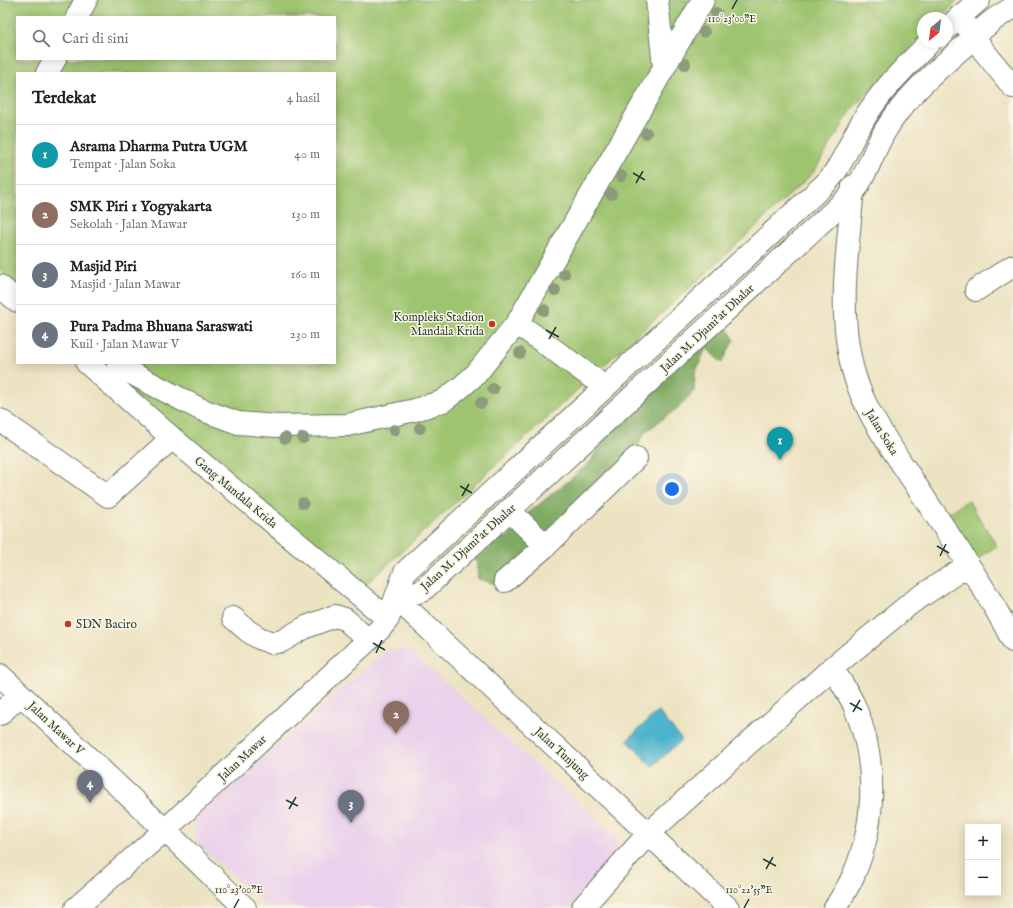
<!DOCTYPE html>
<html lang="id">
<meta charset="utf-8">
<style>
body{margin:0;font-family:"IM FELL English",serif;background:#f2f2f2;color:#222}
.controls{position:absolute;right:12px;bottom:12px;display:grid;overflow:hidden;border-radius:0px;box-shadow:0 2px 10px #0003}
.controls button{width:36px;height:36px;display:grid;place-items:center;padding:0;border:0;border-bottom:1px solid #e0e0e0;background:#fff;color:#222;font:20px sans-serif}
.compass{position:absolute;left:917px;top:12px;width:36px;height:36px;border-radius:50%;background:#fff;box-shadow:0 2px 10px #0003;rotate:209deg}
.you{position:absolute;left:672px;top:489px;width:14px;height:14px;margin:-10px;border:3px solid #fff;border-radius:50%;background:#1a73e8;box-shadow:0 0 0 6px #1a73e833}
.badge{display:grid;place-items:center;width:26px;height:26px;border-radius:50%;background:#c8321e;color:#fff;font-size:13px;font-weight:700}
.pin{position:absolute;translate:-50% -33px;filter:drop-shadow(0 1px 2px #0008)}
.pin::after{content:'';position:absolute;top:21px;width:14px;height:12px;background:inherit;clip-path:polygon(0 0,100% 0,50% 100%)}
.list{margin:0;padding:0;list-style:none}
h2{display:flex;justify-content:space-between;align-items:center;height:52px;margin:0;padding:0 16px;font-size:17px}
h2 small{font-size:13px;font-weight:400;color:#767676}
.list li{display:grid;grid-template-columns:26px 1fr auto;gap:12px;align-items:center;box-sizing:border-box;height:60px;padding:0 16px;border-top:1px solid #e0e0e0}
.list b{display:block;font-size:15px;white-space:nowrap}
.list p{margin:0;font-size:13px;white-space:nowrap;color:#767676}
.list em{font-size:13px;font-style:normal;color:#767676}
.icon{flex:none;width:22px;height:22px;fill:none;stroke:currentColor;stroke-width:2;stroke-linecap:round;stroke-linejoin:round}
.map{position:relative;flex:none;width:1013px;height:908px;overflow:hidden}
.search{position:absolute;background:#fff;box-shadow:0 2px 10px #0003;left:16px;top:16px;width:320px;height:44px;display:flex;align-items:center;gap:10px;box-sizing:border-box;padding:0 14px;border-radius:0px;color:#767676;font-size:15px}
.panel{position:absolute;background:#fff;box-shadow:0 2px 10px #0003;left:16px;top:72px;width:320px;height:292px;border-radius:0px}
.map>svg:first-child{display:block}
.built{fill:#ead1ec}
.green{fill:#9ec46f;stroke:#5e8052;fill-rule:evenodd}
.forest{fill:#7eaa62;stroke:#4e744b}
.water{fill:#4eb3cc;stroke:#367880}
.lines{fill:none;stroke-linecap:round;stroke-linejoin:round}
.minor-casing{stroke:#677766;stroke-width:24}
.minor{stroke:#fff;stroke-width:22}
.tree{fill:#8d9a7c}
.ticks{fill:none;stroke:#1f3d34;stroke-width:1.5}
.poi-dot{fill:#c8321e;stroke:#fcf5e5;stroke-width:1.5}
.labels{text-anchor:middle;stroke-width:3;stroke-linejoin:round;paint-order:stroke}
.poi-label{font-size:12px;fill:#1f3d34;stroke:#fcf5e5;text-anchor:end}
.street-label{font-size:12px;fill:#1f3d34;stroke:#fcf5e5}
.ticks-label{font-size:10px;text-anchor:middle;fill:#1f3d34;stroke:#fcf5e5;stroke-width:3;stroke-linejoin:round;paint-order:stroke}
</style>
<div class="map">
<svg width="1013" height="908" viewBox="0 0 1013 908">
<rect width="100%" height="100%" fill="#fcf5e5"/>
<filter id="ink" filterUnits="userSpaceOnUse"><feTurbulence type="fractalNoise" baseFrequency=".025" numOctaves="2"/><feDisplacementMap in="SourceGraphic" scale="8" xChannelSelector="R" yChannelSelector="G"/><feConvolveMatrix kernelMatrix="1 2 1 2 8 2 1 2 1" color-interpolation-filters="sRGB"/></filter>
<filter id="wash" filterUnits="userSpaceOnUse"><feTurbulence type="fractalNoise" baseFrequency=".012" numOctaves="4" result="noise"/><feDisplacementMap in="SourceGraphic" scale="16" xChannelSelector="R" yChannelSelector="G"/><feGaussianBlur stdDeviation="0.9" result="paint"/><feColorMatrix in="noise" values="0 0 0 0 0 0 0 0 0 0 0 0 0 0 0 0 0 1.4 0 .05"/><feComposite in="paint" operator="in"/></filter>
<g filter="url(#wash)">
<rect width="100%" height="100%" fill="#ece3c2"/>
<path class="built" d="M387,649H408L618,839L617,856L569,908H268L197,843L194,820Z"/>
<path class="green" d="M0,0H958L941,18H923V36L853,108L813,173L705,274L611,359L362,588L95,363H335V73H17V289L0,271ZM17,17H335V59H17Z
M968,500L997,546L973,561L944,516Z"/>
<path class="forest" d="M724,323L734,339L722,363L706,348L695,374L694,391L679,407L645,432L625,470L496,584L478,579L476,558L489,541L509,537L518,521L567,482L590,462L607,436L626,418L632,398L655,393L662,371Z"/>
<path class="water" d="M658,711L682,740L652,767L627,740Z"/>
</g>
<g filter="url(#ink)">
<g class="lines">
<defs>
<path id="minor" d="M657,0L664,67
M960,16L983,50L1013,87
M77,17L86,0
M947,28L979,0
M47,73L55,59
M853,186C849,242 839,297 849,352C857,402 885,438 912,479C946,532 984,584 1013,641
M0,286L17,301
M976,290L1013,266
M517,323L594,379L604,388
M87,363L172,438L388,619
M118,363L131,373L200,409L238,423L277,426L347,425L415,410L443,401L460,388L476,374L517,323L703,0
M0,420L108,496L172,438
M509,510L546,546
M505,581L546,546L636,458
M396,598L422,591L853,193C867,175 873,151 885,131C905,97 934,73 963,47C978,33 994,17 1013,8
M396,598L728,908
M233,618L248,631L259,638L272,643L282,641L306,627L335,616L345,619L368,640
M832,668C840,680 848,692 854,705C877,758 877,820 854,874C849,886 842,897 835,908
M0,675L165,830L245,908
M0,714L20,695
M76,908L165,830L380,629L388,619L405,572L827,182C843,165 849,143 861,124C879,92 905,67 930,42
M582,908L648,834L832,668L911,603L968,565"/>
</defs>
<use href="#minor" class="minor-casing"/>
<use href="#minor" class="minor"/>
</g>
<g class="tree">
<circle cx="716" cy="13" r="6"/>
<circle cx="704" cy="32" r="6"/>
<circle cx="685" cy="64" r="6"/>
<circle cx="646" cy="133" r="6"/>
<circle cx="621" cy="176" r="6"/>
<circle cx="611" cy="194" r="6"/>
<circle cx="564" cy="274" r="6"/>
<circle cx="555" cy="290" r="6"/>
<circle cx="544" cy="310" r="6"/>
<circle cx="520" cy="353" r="6"/>
<circle cx="493" cy="389" r="6"/>
<circle cx="481" cy="403" r="6"/>
<circle cx="420" cy="428" r="6"/>
<circle cx="394" cy="430" r="6"/>
<circle cx="285" cy="438" r="6"/>
<circle cx="303" cy="438" r="6"/>
<circle cx="303" cy="503" r="6"/>
</g>
</g>
<path class="ticks" d="M732,9L737,0M633,173L645,180M636,183L643,171M546,330L559,337M549,339L556,327M460,486L472,493M462,496L469,484M937,546L949,553M940,556L946,544M373,643L385,650M376,653L382,640M850,703L862,710M853,712L860,700M286,800L298,806M289,809L296,797M763,859L776,866M766,869L773,857M234,908L239,899M744,908L749,899"/>
<g class="poi-dot">
<circle cx="492" cy="324" r="4"/>
<circle cx="68" cy="624" r="4"/>
</g>
<g class="labels">
<g class="poi-label">
<text x="484" y="321">Kompleks Stadion<tspan x="484" dy="14">Mandala Krida</tspan></text>
<text x="76" y="628" text-anchor="start">SDN Baciro</text>
</g>
<g class="street-label">
<text transform="translate(707 328) rotate(-43)" y="4">Jalan M. Djami'at Dhalar</text>
<text transform="translate(882 432) rotate(58)" y="4">Jalan Soka</text>
<text transform="translate(236 492) rotate(40)" y="4">Gang Mandala Krida</text>
<text transform="translate(468 547) rotate(-42)" y="4">Jalan M. Djami'at Dhalar</text>
<text transform="translate(56 728) rotate(43)" y="4">Jalan Mawar V</text>
<text transform="translate(562 753) rotate(43)" y="4">Jalan Tunjung</text>
<text transform="translate(242 758) rotate(-43)" y="4">Jalan Mawar</text>
</g>
</g>
<g class="ticks-label">
<text x="732" y="22">110°23'00"E</text>
<text x="239" y="893">110°23'00"E</text>
<text x="749" y="893">110°22'55"E</text>
</g>
</svg>
<div class="controls">
<button>+</button>
<button>−</button>
</div>
<svg class="compass" viewBox="-18 -18 36 36"><path d="M0-13l5 13h-10z" fill="#e53935"/><path d="M0 13l5-13h-10z" fill="#767676"/></svg>
<div class="you"></div>
<div class="pin badge" style="left:780px;top:460px;background:#0f9aa8">1</div>
<div class="pin badge" style="left:396px;top:734px;background:#8d6e63">2</div>
<div class="pin badge" style="left:351px;top:823px;background:#6b7280">3</div>
<div class="pin badge" style="left:90px;top:803px;background:#6b7280">4</div>
<div class="search"><svg class="icon" aria-label="search" viewBox="0 0 24 24"><circle cx="10" cy="10" r="6"/><path d="M15 15l6 6"/></svg>Cari di sini</div>
<section class="panel">
<h2>Terdekat<small>4 hasil</small></h2>
<ul class="list">
<li><span class="badge" style="background:#0f9aa8">1</span><div><b>Asrama Dharma Putra UGM</b><p>Tempat · Jalan Soka</p></div><em>40 m</em></li>
<li><span class="badge" style="background:#8d6e63">2</span><div><b>SMK Piri 1 Yogyakarta</b><p>Sekolah · Jalan Mawar</p></div><em>130 m</em></li>
<li><span class="badge" style="background:#6b7280">3</span><div><b>Masjid Piri</b><p>Masjid · Jalan Mawar</p></div><em>160 m</em></li>
<li><span class="badge" style="background:#6b7280">4</span><div><b>Pura Padma Bhuana Saraswati</b><p>Kuil · Jalan Mawar V</p></div><em>230 m</em></li>
</ul>
</section>
</div>
